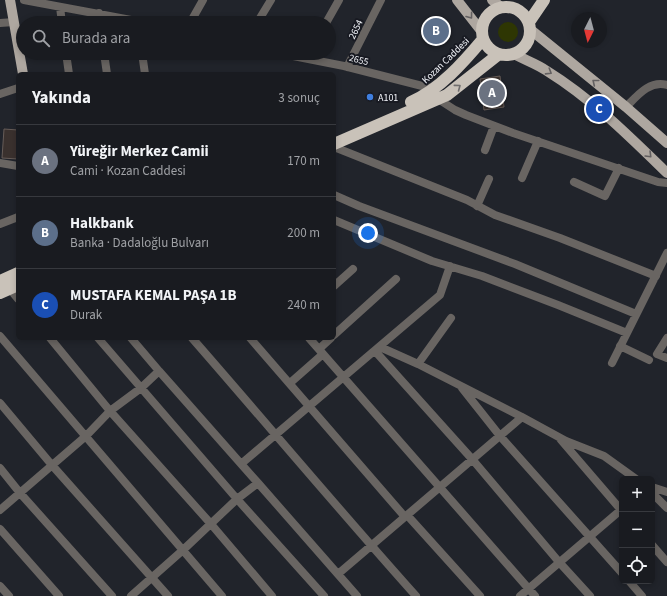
<!DOCTYPE html>
<html lang="tr">
<meta charset="utf-8">
<style>
body{margin:0;font-family:"Source Sans 3",sans-serif;background:#222429;color:#f1f3f6}
.controls{position:absolute;right:12px;bottom:12px;display:grid;overflow:hidden;border-radius:6px;box-shadow:0 2px 6px #0003}
.controls button{width:36px;height:36px;display:grid;place-items:center;padding:0;border:0;border-bottom:1px solid #37393e;background:#191b20;color:#f1f3f6;font:20px sans-serif}
.compass{position:absolute;left:571px;top:12px;width:36px;height:36px;border-radius:50%;background:#191b20;box-shadow:0 2px 6px #0003;rotate:186deg}
.you{position:absolute;left:368px;top:233px;width:14px;height:14px;margin:-10px;border:3px solid #fff;border-radius:50%;background:#1a73e8;box-shadow:0 0 0 6px #1a73e833}
.badge{display:grid;place-items:center;width:26px;height:26px;border-radius:50%;background:#f3a442;color:#fff;font-size:13px;font-weight:700}
.pin{position:absolute;translate:-50% -50%;border:2px solid #fff;box-shadow:0 1px 4px #0006}
.list{margin:0;padding:0;list-style:none}
h2{display:flex;justify-content:space-between;align-items:center;height:52px;margin:0;padding:0 16px;font-size:17px}
h2 small{font-size:13px;font-weight:400;color:#9fa1a5}
.list li{display:grid;grid-template-columns:26px 1fr auto;gap:12px;align-items:center;box-sizing:border-box;height:72px;padding:0 16px;border-top:1px solid #37393e}
.list b{display:block;font-size:15px;white-space:nowrap}
.list p{margin:0;font-size:13px;white-space:nowrap;color:#9fa1a5}
.list em{font-size:13px;font-style:normal;color:#9fa1a5}
.icon{flex:none;width:22px;height:22px;fill:none;stroke:currentColor;stroke-width:2;stroke-linecap:round;stroke-linejoin:round}
.map{position:relative;flex:none;width:667px;height:596px;overflow:hidden}
.search{position:absolute;background:#191b20;box-shadow:0 2px 6px #0003;left:16px;top:16px;width:320px;height:44px;display:flex;align-items:center;gap:10px;box-sizing:border-box;padding:0 14px;border-radius:22px;color:#9fa1a5;font-size:15px}
.panel{position:absolute;background:#191b20;box-shadow:0 2px 6px #0003;left:16px;top:72px;width:320px;height:268px;border-radius:6px}
.map>svg:first-child{display:block}
.green{fill:#2e3603}
.building{fill:#3a312e;stroke:#665c58}
.lines{fill:none;stroke-linecap:round;stroke-linejoin:round}
.minor{stroke:#696562;stroke-width:8}
.major{stroke:#aea7a0;stroke-width:10}
.highway{stroke:#c9c2b9;stroke-width:12}
.oneway{stroke:#636061}
.oneway2{stroke:#706e6e}
.shop-dot{fill:#3f7fe0;stroke:#181a22;stroke-width:1.5}
.labels{text-anchor:middle;stroke-width:4;stroke-linejoin:round;paint-order:stroke}
.street-label{font-size:10px;fill:#f3f5fa;stroke:#181a22}
.poi-label{font-size:10px;fill:#f3f5fa;stroke:#181a22;text-anchor:start}
</style>
<div class="map">
<svg width="667" height="596" viewBox="0 0 667 596">
<rect width="100%" height="100%" fill="#21242b"/>
<path class="green" d="M498 32a10 10 0 1 1 20 0a10 10 0 1 1-20 0Z"/>
<path class="building" d="M500,76L504,107L484,110L480,79Z
M4,129L18,130V159L2,158Z"/>
<g class="lines">
<path class="minor" d="M24,0L147,23
M60,7L62,23
M99,13L100,23
M0,23L14,22
M190,23L203,0
M257,23L271,0
M326,23L339,0
M66,53L69,74
M104,53L107,74
M142,53L145,74
M278,53L344,66L434,89
M347,67L381,0
M0,94L18,88
M438,99L455,110L466,115L513,133L658,182L667,183
M626,107C637,96 649,80 667,85
M334,147L467,200L495,215L560,238L656,276
M485,150L494,126
M0,163L18,166
M522,178L538,141
M574,182L605,196L619,168
M334,195L359,206L515,264L636,314
M477,206L489,179
M334,220L432,261L482,276L558,305L627,333
M0,224L18,217
M334,286L353,269
M9,288L18,299
M334,335L396,279
M0,336L222,596
M50,338L110,411L211,524L272,596
M98,338L237,499L324,596
M131,338L159,371
M192,338C267,424 340,511 416,596
M250,338L405,517
M309,338L535,596
M667,338L657,354L667,358
M620,346L649,360
M380,347L418,364L522,417L566,441L604,456L636,479
M319,349L331,338
M375,351L472,459L559,562L590,596
M612,363L667,253
M418,364L451,318
M290,383L323,354
M462,388L500,436L622,573
M0,403L51,464L168,596
M561,440L622,511
M241,464L440,295L450,266
M0,468L20,493L112,596
M652,487L667,492
M652,493L667,508
M0,510L86,436L110,411L141,388L159,371L258,483
M407,515L480,596
M0,529L59,596
M652,545L667,562
M338,574L522,417
M629,581L642,596
M0,586L9,596
M131,596L183,550L237,499L258,483L357,596
M520,596L622,509"/>
<path class="major" d="M10,0L23,74
M457,0L482,32
M492,0L501,7
M531,30L626,107L667,143
M514,54C525,60 537,64 547,71C592,99 629,136 667,173"/>
<path class="highway" d="M482 31a24 24 0 1 1 48 0a24 24 0 1 1-48 0Z
M529,22L544,0
M411,102C440,89 463,63 483,39
M334,144L447,95L499,54
M0,281L18,273
M0,293L18,285"/>
</g>
<defs><path id="oneway-chevron" d="M-2-3.5L2.5 0L-2 3.5" fill="none" stroke-width="1.6" stroke-linecap="round" stroke-linejoin="round"/></defs>
<g class="oneway">
<use href="#oneway-chevron" transform="translate(470 16) rotate(53)"/>
<use href="#oneway-chevron" transform="translate(549 72) rotate(32)"/>
<use href="#oneway-chevron" transform="translate(595 82) rotate(-141)"/>
<use href="#oneway-chevron" transform="translate(649 155) rotate(45)"/>
</g>
<use class="oneway2" href="#oneway-chevron" transform="translate(458 87) rotate(-37)"/>
<circle class="shop-dot" cx="370" cy="97" r="4"/>
<g class="labels">
<g class="street-label">
<text transform="translate(355 29) rotate(-64)" y="4">2654</text>
<text transform="translate(359 59) rotate(14)" y="4">2655</text>
<text transform="translate(445 60) rotate(-44)" y="4">Kozan Caddesi</text>
</g>
<g class="poi-label">
<text x="378" y="101">A101</text>
</g>
</g>
</svg>
<div class="controls">
<button>+</button>
<button>−</button>
<button><svg class="icon" aria-label="locate" viewBox="0 0 24 24"><circle cx="12" cy="12" r="6"/><path d="M12 2v4M12 18v4M2 12h4M18 12h4"/></svg></button>
</div>
<svg class="compass" viewBox="-18 -18 36 36"><path d="M0-13l5 13h-10z" fill="#e53935"/><path d="M0 13l5-13h-10z" fill="#9fa1a5"/></svg>
<div class="you"></div>
<div class="pin badge" style="left:492px;top:93px;background:#6b7280">A</div>
<div class="pin badge" style="left:436px;top:31px;background:#5c6f8a">B</div>
<div class="pin badge" style="left:599px;top:109px;background:#1a4fb4">C</div>
<div class="search"><svg class="icon" aria-label="search" viewBox="0 0 24 24"><circle cx="10" cy="10" r="6"/><path d="M15 15l6 6"/></svg>Burada ara</div>
<section class="panel">
<h2>Yakında<small>3 sonuç</small></h2>
<ul class="list">
<li><span class="badge" style="background:#6b7280">A</span><div><b>Yüreğir Merkez Camii</b><p>Cami · Kozan Caddesi</p></div><em>170 m</em></li>
<li><span class="badge" style="background:#5c6f8a">B</span><div><b>Halkbank</b><p>Banka · Dadaloğlu Bulvarı</p></div><em>200 m</em></li>
<li><span class="badge" style="background:#1a4fb4">C</span><div><b>MUSTAFA KEMAL PAŞA 1B</b><p>Durak</p></div><em>240 m</em></li>
</ul>
</section>
</div>
